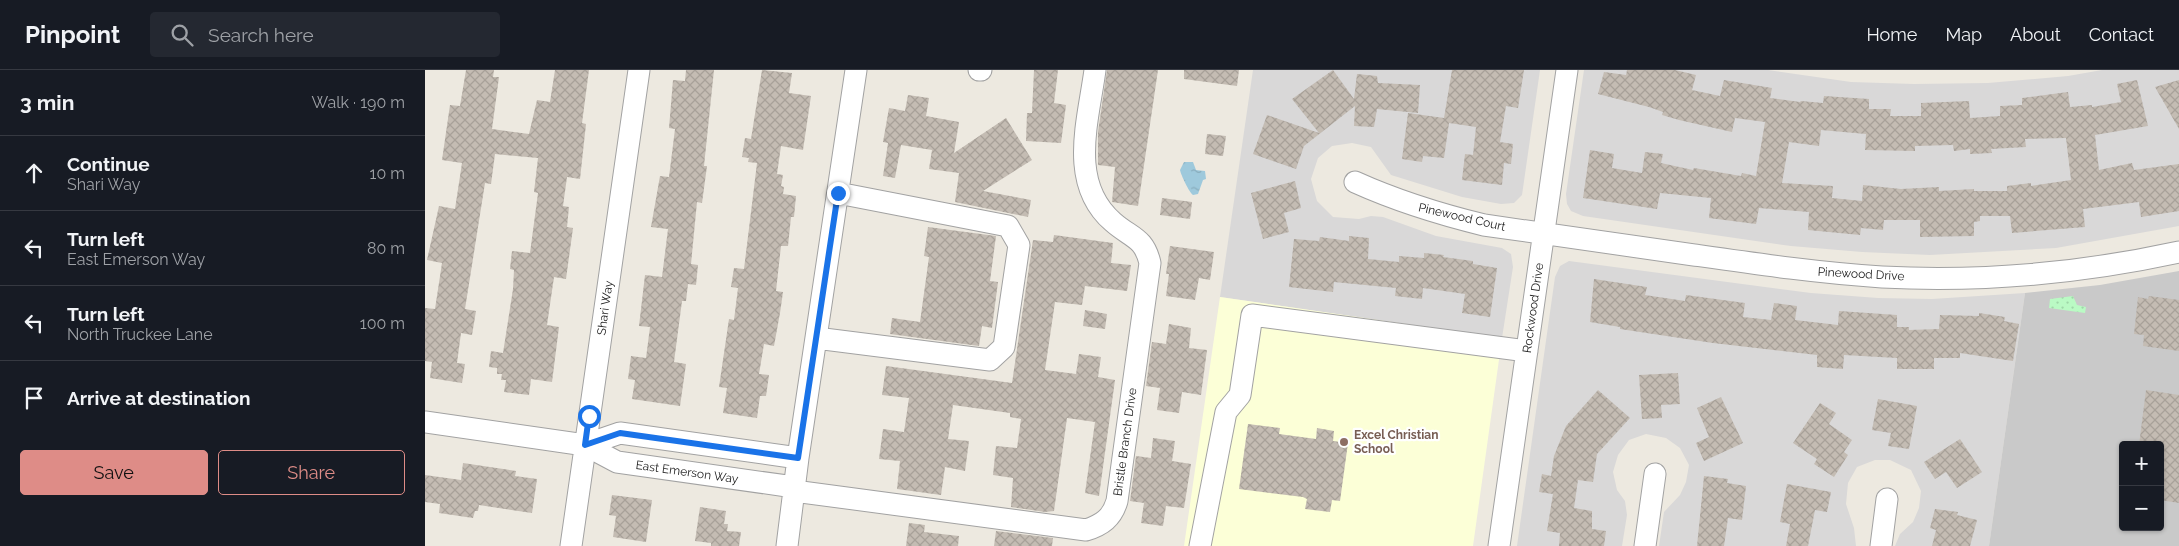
<!DOCTYPE html>
<meta charset="utf-8">
<style>
body{margin:0;font-family:Raleway,sans-serif;background:#242831;color:#f1f3f6}
.controls{position:absolute;right:15px;bottom:15px;display:grid;overflow:hidden;border-radius:5px;box-shadow:0 1px 4px #0004}
.controls button{width:45px;height:45px;display:grid;place-items:center;padding:0;border:0;border-bottom:1px solid #363941;background:#171b24;color:#f1f3f6;font:25px sans-serif}
.stop{position:absolute;width:15px;height:15px;margin:-11px;border:4px solid #1a73e8;border-radius:50%;background:#fff}
.stop.end{background:#1a73e8;border-color:#fff;box-shadow:0 1px 5px #0008}
.list{margin:0;padding:0;list-style:none}
h2{display:flex;justify-content:space-between;align-items:center;height:65px;margin:0;padding:0 20px;font-size:21px}
h2 small{font-size:16px;font-weight:400;color:#9ea1a6}
.list li{display:grid;grid-template-columns:32px 1fr auto;gap:15px;align-items:center;box-sizing:border-box;height:75px;padding:0 20px;border-top:1px solid #363941}
.list b{display:block;font-size:19px;white-space:nowrap}
.list p{margin:0;font-size:16px;white-space:nowrap;color:#9ea1a6}
.list em{font-size:16px;font-style:normal;color:#9ea1a6}
.actions{display:flex;gap:10px;padding:15px 20px}
.actions a{flex:1;padding:11px 0;border:1px solid #de8c87;border-radius:5px;text-align:center;font-size:18px;color:#de8c87}
.actions .main{background:#de8c87;color:#111}
.icon{flex:none;width:28px;height:28px;fill:none;stroke:currentColor;stroke-width:2;stroke-linecap:round;stroke-linejoin:round}
.map{position:relative;flex:none;width:1754px;height:476px;overflow:hidden}
header{display:flex;align-items:center;gap:30px;box-sizing:border-box;height:70px;padding:0 25px;background:#171b24;border-bottom:1px solid #363941}
header strong{font-size:24px}
nav{display:flex;gap:28px;margin-inline-start:auto;font-size:18px}
.search{width:350px;height:45px;background:#242831;display:flex;align-items:center;gap:12px;box-sizing:border-box;padding:0 18px;border-radius:5px;color:#9ea1a6;font-size:19px}
main{display:flex}
aside{flex:1;background:#171b24}
.map>svg:first-child{display:block}
.residential{fill:#d9d8d8}
.education{fill:#fcffd7}
.religious{fill:#c9c9c9;fill-rule:evenodd}
.park{fill:url(#park-dots)}
.water{fill:url(#water-ripples)}
.building{fill:url(#building-cross-hatch);fill-rule:evenodd}
.lines{fill:none;stroke-linecap:round;stroke-linejoin:round}
.minor-casing{stroke:#a2a2a2;stroke-width:23}
.minor{stroke:#fff;stroke-width:21}
.route{stroke:#1a73e8;stroke-width:6}
.education-dot{fill:#8d6e63;stroke:#fff;stroke-width:2}
.labels{text-anchor:middle;stroke-width:4.5;stroke-linejoin:round;paint-order:stroke}
.street-label{font-size:12px;fill:#1b1b1b;stroke:#fff}
.education-label{font-size:12px;font-weight:bold;fill:#785e54;stroke:#fff;text-anchor:start}
</style>
<header>
<strong>Pinpoint</strong>
<div class="search"><svg class="icon" aria-label="search" viewBox="0 0 24 24"><circle cx="10" cy="10" r="6"/><path d="M15 15l6 6"/></svg>Search here</div>
<nav><a>Home</a><a>Map</a><a>About</a><a>Contact</a></nav>
</header>
<main>
<aside>
<h2>3 min<small>Walk · 190 m</small></h2>
<ul class="list">
<li><svg class="icon" aria-label="ahead" viewBox="0 0 24 24"><path d="M12 20V5M6 11l6-6 6 6"/></svg><div><b>Continue</b><p>Shari Way</p></div><em>10 m</em></li>
<li><svg class="icon" aria-label="left" viewBox="0 0 24 24"><path d="M17 20v-9H6M10 6l-5 5 5 5"/></svg><div><b>Turn left</b><p>East Emerson Way</p></div><em>80 m</em></li>
<li><svg class="icon" aria-label="left" viewBox="0 0 24 24"><path d="M17 20v-9H6M10 6l-5 5 5 5"/></svg><div><b>Turn left</b><p>North Truckee Lane</p></div><em>100 m</em></li>
<li><svg class="icon" aria-label="arrive" viewBox="0 0 24 24"><path d="M6 21V4h12l-3 4 3 4H6"/></svg><div><b>Arrive at destination</b></div></li>
</ul>
<div class="actions"><a class="main">Save</a><a>Share</a></div>
</aside>
<div class="map">
<svg width="1754" height="476" viewBox="0 0 1754 476">
<defs>
<pattern id="park-dots" width="8" height="8" patternUnits="userSpaceOnUse" patternTransform="scale(1.25)"><rect width="8" height="8" fill="#bafac4"/><path d="M2 2h.1M6 6h.1" fill="none" stroke="#9fd6a8" stroke-width="1.8" stroke-linecap="round"/></pattern>
<pattern id="water-ripples" width="26" height="14" patternUnits="userSpaceOnUse" patternTransform="scale(1.25)"><rect width="26" height="14" fill="#9ec9dc"/><path d="M2 4q2-2 4 0t4 0M15 11q2-2 4 0t4 0" fill="none" stroke="#88acbc"/></pattern>
<pattern id="building-cross-hatch" width="8" height="8" patternUnits="userSpaceOnUse" patternTransform="scale(1.25)"><rect width="8" height="8" fill="#c4bcb3"/><path d="M0 0l8 8M0 8l8-8" fill="none" stroke="#a8a199"/></pattern>
</defs>
<rect width="100%" height="100%" fill="#ede9e0"/>
<path class="residential" d="M828,0H1115L1097,125L1089,133L1076,134L1037,127L966,105L946,77L927,73L907,76L893,88L886,109L892,131L908,147L934,149L946,146L958,147L1011,166L1077,178L1086,184L1088,197L1077,268L795,227Z
M1159,0H1343L1426,12L1489,14L1563,13L1643,6L1677,0H1754V156L1631,178L1505,185L1437,182L1366,176L1158,146L1146,141L1142,134L1141,124Z
M1144,191L1386,223L1453,228L1507,229L1600,223L1564,476H1470L1475,464L1488,452L1494,438L1496,421L1486,400L1465,390H1450L1432,397L1423,413L1421,434L1429,458L1431,476H1234L1239,442L1255,425L1261,412L1264,395L1255,378L1241,368L1221,364L1204,370L1193,385L1188,402L1192,420L1200,431L1202,445L1197,476H1092L1130,207L1135,196Z"/>
<path class="education" d="M795,227L1077,268L1048,476H759Z"/>
<path class="religious" d="M1754,201V476H1564L1600,223L1675,215ZM1698,375H1735V457H1698Z"/>
<path class="park" d="M1648,226L1652,235L1661,237L1660,243L1624,238L1625,229Z"/>
<path class="water" d="M759,92H768L771,100L780,101L781,109L778,110L773,124L768,125C764,122 756,105 755,100Z"/>
<path class="building" d="M41,0H69L68,7H74L67,59L104,64L112,30L125,32L130,0H164L157,53L161,54L155,109L142,107L138,136L144,137L142,157L148,158L141,209L129,207L122,255L134,257L127,312L106,309L104,325L79,322L81,310H76L77,304H72V298L64,297L66,281L78,283L88,219L89,200L85,199L87,181L105,183L113,123L109,122L113,88L70,84L66,114L60,113L40,239L51,241L47,265L36,263L32,293L40,294L37,313L5,308L7,292L0,291V238L10,239L17,193L2,190L14,136L30,139L37,93L17,90L25,35L35,36Z
M261,0H289L279,96H282L277,133L272,132L266,194L273,195L271,215L263,214L261,231H257L249,292L261,294L255,336L207,329L210,310L203,309L206,286L221,288L225,257L214,256L220,205L237,207L243,159L226,157L235,106L244,107L250,59L244,58L248,10L260,11Z
M337,0L367,3L364,23L386,26L378,80L356,76L352,104L358,105L356,116L359,117L358,124L371,126L369,147H366L363,176H356L351,221L358,222L355,243L349,276L339,274L334,304L344,305L341,326H335L332,348L298,343L302,318L294,317L304,249L309,250L313,218L306,217L309,198L319,199L332,93L323,92L324,88L317,87L320,68L326,69Z
M609,0H633L629,33L641,35L636,73L601,71L602,43H607Z
M682,0H733L713,136L687,132L690,97L673,95V62Z
M759,0H814L812,16L759,9Z
M908,0L929,29L932,4L952,6L953,13L995,15L993,43L952,39L949,57L929,56L930,36L879,76L871,99L828,84L842,45L894,63L867,29Z
M1027,0H1099L1093,38L1081,36L1075,72L1088,74L1086,94L1079,93L1077,115L1037,110L1040,84L1048,85L1051,57L1024,53L1019,88L998,86L997,92L977,89L983,43L1019,48Z
M1202,0H1250L1271,5L1267,20L1295,26L1299,10L1347,18L1345,28L1375,32L1376,31L1398,33L1399,26L1444,29V39H1466L1465,46H1496V33L1544,31L1545,48L1575,46V36L1597,35V28L1643,22L1645,37L1667,35V37L1696,32L1692,14L1712,10L1723,56L1670,65L1674,100L1707,93L1709,100L1754,94V141L1716,147L1714,132L1658,139L1660,157L1587,163L1585,146H1555V151L1549,152V166L1495,167V150H1459L1458,160L1436,158L1435,165L1383,160L1384,142L1334,138L1331,154L1284,148L1286,128L1235,123L1232,139L1158,128L1165,80L1189,84L1187,98L1217,103L1220,82L1238,84L1236,93L1268,100L1269,98L1316,106L1317,103L1331,106L1340,52L1310,48L1307,62L1254,50L1237,45L1238,42L1224,37L1173,24L1179,2L1201,5ZM1396,60L1441,64L1440,80L1490,81V76L1528,75L1529,81L1545,79V84L1567,83L1566,79L1601,77L1600,69L1641,68L1646,110L1606,116V113L1582,116V121H1549V119L1514,121V117L1476,119L1438,115L1437,131L1407,128L1408,116L1357,113L1364,72L1394,76Z
M1754,10V59L1730,17Z
M483,25L504,28L501,46L534,52L529,83L581,48L607,90L558,121L606,130L603,147L530,132L534,103L504,99L507,80L476,75L470,108L458,106L463,73L458,72L464,38L480,41Z
M782,64L801,66L798,86L780,84Z
M870,111L876,138L859,143L864,162L838,169L826,123Z
M737,128L767,132L765,149L735,145Z
M503,157L571,166L565,211L573,212L567,258L557,256L554,276L465,264L467,248L495,252L504,187L499,186Z
M629,165L688,173L686,193L706,195L702,221L660,216L657,235L630,232L620,300L651,304L654,284L676,287L673,307L690,310L674,426L660,423L670,352L642,348L629,441L620,442L586,437L588,408L568,405L571,376L592,378L596,349L585,347V343L528,335L523,369L544,371L540,401L520,397L516,425L472,419L475,391L454,389L458,359L479,362L484,328L457,325L461,296L587,313L608,170L628,172Z
M924,166L944,168L943,189L974,192V186L999,188V183L1019,185L1018,187L1048,191V194L1072,198L1065,247L1037,243L1040,224L998,218L997,229L970,226L971,218L909,212L908,222L864,217L869,169L894,171L895,167L924,171Z
M745,176L789,182L785,210L774,208L770,230L741,226L744,204H741Z
M1169,209L1222,217L1220,225L1260,231L1261,225L1320,233L1318,247L1346,250L1349,233L1372,236L1370,250L1413,255L1414,241L1472,245V257H1484V260L1514,259L1515,245L1554,246V243L1580,247L1579,251L1594,254L1588,291L1535,283V288H1509V299H1472V288L1419,285L1418,299L1392,297V285L1288,273L1195,259V257L1165,252Z
M1724,226L1754,230V281L1718,276L1719,265L1709,264L1713,227L1723,229Z
M660,240L682,244L680,259L658,256Z
M744,254L766,258L764,278L782,280L776,325L757,322L754,343L732,340L735,318L721,316L727,272L741,274Z
M1253,303L1255,334L1236,335L1237,348L1217,349L1214,305Z
M1173,320L1205,348L1172,384L1168,412L1153,410L1149,438L1167,441V459L1181,461L1179,476H1134L1135,463L1122,461L1128,424L1114,422L1117,404L1126,406L1129,386L1141,356Z
M1721,320L1754,325V433L1735,430V375H1714Z
M1296,327L1318,373L1279,391L1271,373L1284,367L1272,338Z
M1453,329L1492,336L1484,379L1463,376L1466,363L1447,360Z
M1395,333L1411,343L1404,354L1427,370L1419,382L1423,385L1409,407L1389,394L1392,389L1368,373Z
M823,354L855,358L854,364L891,369L892,358L909,361L908,371L923,373L915,431L907,430L905,442L880,439L882,429L878,427L814,419Z
M728,368L750,371L747,391L766,394L759,438L741,436L738,456L716,453L719,433L705,431L711,386L726,388Z
M1535,369L1557,402L1532,418L1521,402L1510,409L1499,392Z
M38,393L91,401L90,406L112,409L107,443L54,435L53,441H50L48,448L14,443L15,434L0,432V405L36,410Z
M1279,406L1303,409L1302,413L1321,416L1317,450L1303,448L1299,476H1272Z
M1362,414L1406,422L1402,442L1390,440L1383,476H1361L1365,454L1355,452Z
M187,425L227,430L221,472L188,467L191,446L184,445Z
M275,437L301,441L299,454H303L302,461L316,462L314,476H286V473L270,471Z
M1510,439L1533,442L1532,445L1552,450L1545,476H1507L1511,460L1505,458Z
M484,453L500,455L499,462L534,466L533,476H481Z
M571,461L628,468L627,476H569Z"/>
<g class="lines">
<defs>
<path id="minor" d="M554,0H556
M930,112C972,131 1014,144 1059,155C1129,165 1199,175 1269,185C1332,194 1394,203 1457,207C1555,212 1658,203 1754,182
M391,268L565,290L579,277L594,175L583,156L413,123
M0,352L160,375
M369,417L192,392L160,375L195,363L373,388
M369,421L661,460C677,455 687,448 692,431L725,193C719,167 706,168 688,152C643,113 663,52 670,0
M146,476L214,0
M362,476L373,388L431,0
M775,476L801,342L815,325L827,245L1102,281
M1074,476L1142,0
M1220,476L1230,404
M1456,476L1462,429"/>
</defs>
<use href="#minor" class="minor-casing"/>
<use href="#minor" class="minor"/>
</g>
<g class="lines">
<path class="route" d="M164,346L160,375L195,363L373,388L413,123"/>
</g>
<circle class="education-dot" cx="919" cy="372" r="5"/>
<g class="labels">
<g class="street-label">
<text transform="translate(1037 147) rotate(13)" y="4">Pinewood Court</text>
<text transform="translate(1436 204) rotate(3)" y="4">Pinewood Drive</text>
<text transform="translate(180 238) rotate(-82)" y="4">Shari Way</text>
<text transform="translate(1108 238) rotate(-82)" y="4">Rockwood Drive</text>
<text transform="translate(700 372) rotate(-82)" y="4">Bristle Branch Drive</text>
<text transform="translate(262 402) rotate(8)" y="4">East Emerson Way</text>
</g>
<g class="education-label">
<text x="929" y="369">Excel Christian<tspan x="929" dy="14">School</tspan></text>
</g>
</g>
</svg>
<div class="controls">
<button>+</button>
<button>−</button>
</div>
<div class="stop" style="left:164px;top:346px"></div>
<div class="stop end" style="left:413px;top:123px"></div>
</div>
</main>
